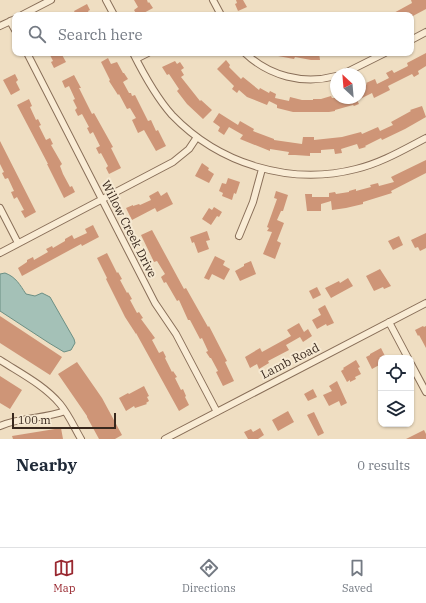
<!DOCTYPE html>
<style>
body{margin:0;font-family:"IBM Plex Serif",serif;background:#f2f2f3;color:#1f2937}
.controls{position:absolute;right:12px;bottom:12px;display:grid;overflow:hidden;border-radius:8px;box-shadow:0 1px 3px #0004}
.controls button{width:36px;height:36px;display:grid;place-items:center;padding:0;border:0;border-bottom:1px solid #e0e1e3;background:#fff;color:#1f2937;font:20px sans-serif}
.compass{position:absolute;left:330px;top:68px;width:36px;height:36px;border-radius:50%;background:#fff;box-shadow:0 1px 3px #0004;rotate:334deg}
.scale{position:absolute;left:12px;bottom:10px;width:104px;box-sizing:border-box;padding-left:4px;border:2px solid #38281d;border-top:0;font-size:11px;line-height:14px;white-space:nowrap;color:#38281d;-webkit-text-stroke:3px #f6e9d2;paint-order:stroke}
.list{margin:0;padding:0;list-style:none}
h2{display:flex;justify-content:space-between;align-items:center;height:52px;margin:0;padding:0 16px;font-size:17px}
h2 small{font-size:13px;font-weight:400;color:#747a83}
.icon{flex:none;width:22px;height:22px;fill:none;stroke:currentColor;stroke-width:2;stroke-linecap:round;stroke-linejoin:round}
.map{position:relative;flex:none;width:426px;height:439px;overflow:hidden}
.search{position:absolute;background:#fff;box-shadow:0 1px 3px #0004;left:12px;right:12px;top:12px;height:44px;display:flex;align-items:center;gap:10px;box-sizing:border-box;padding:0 14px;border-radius:8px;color:#747a83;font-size:15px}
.sheet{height:108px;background:#fff}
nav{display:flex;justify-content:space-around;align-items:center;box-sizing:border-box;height:56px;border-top:1px solid #e0e1e3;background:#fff;font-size:11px;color:#747a83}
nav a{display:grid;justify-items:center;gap:2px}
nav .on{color:#992830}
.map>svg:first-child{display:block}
.water{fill:#a4c1b7;stroke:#6b8f84}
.building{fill:#ce9577}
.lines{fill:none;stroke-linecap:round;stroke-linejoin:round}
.street-casing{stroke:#896f59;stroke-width:8}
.street{stroke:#f9ecd5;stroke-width:6}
.labels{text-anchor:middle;stroke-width:4;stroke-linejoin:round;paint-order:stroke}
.street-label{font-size:12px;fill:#38281d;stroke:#f6e9d2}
</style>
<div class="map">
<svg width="426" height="439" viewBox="0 0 426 439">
<rect width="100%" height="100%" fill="#efdec2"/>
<path class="water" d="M5,273C16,277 20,285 26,294L35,296L42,293L50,297L74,339L75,343L71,350L64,352L49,343L0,311V274Z"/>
<path class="building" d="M134,0H147L148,3L149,2L153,8L140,15H137L134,10L138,7Z
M236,0H243L247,7L238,11L235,4L237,3Z
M411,0H426V9L411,17V15H390L412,3Z
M87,4L90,10L88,11L90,15H76L74,11Z
M49,53H61L66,62L54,68L51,62L53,61Z
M278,53H319L320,60H311L295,57L294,59L278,56Z
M426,53V66L418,71L419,74L414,77L412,74L388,86L390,90L374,98L372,93L360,99V88L367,84L366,83L375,79L377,84L389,78L386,73L392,70L394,73L408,66L407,63Z
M108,58L111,64L117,62L123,73H124L128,79L123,82L129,93H131L132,96L135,95L148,121L151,120L156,131L158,130L166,146L156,151L144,130L138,133L132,120L136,118L130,108L127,109L119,94L118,95L109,81L110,80L101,62Z
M226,60L230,65L229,67L241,79L243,77L259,90L260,88L269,93L270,91L276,94L275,98L289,101L290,97L302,100H313V99H321L331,96L332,98H356L359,104L354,106L353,105L335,110V111L329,112H293L277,108V105L269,101L267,105L247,97L239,90L237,93L232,89L234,86L217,69Z
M175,61L177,64L180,62L184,68L181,70L184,75L181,77L200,101L201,100L212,110L203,119L187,104L177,91L179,89L169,74L167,75L162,67Z
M15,74L18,80L16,82L20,90L11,95L3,80Z
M74,75L81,88H79L92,114L94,113L113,147L111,148L121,168L109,174L106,168L108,166L101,153L99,154L96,148L100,146L93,132L90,134L87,128L89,127L82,114L78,116L75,110L77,108L73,100L75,99L69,86L65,88L62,81Z
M29,99L32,106L30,107L36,120L38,119L41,125L39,126L46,140L50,138L53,144L51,145L62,164L60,166L63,174L70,187L72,186L75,192L64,198L47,164H48L17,105Z
M422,106L426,117L405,129L382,140L381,138L365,146L366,147L359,149L357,144L341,149L342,153L335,154L334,149L321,150V153H310V156L295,155H288L289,152L270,149V151L240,139L243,135L229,127L224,135L218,131L220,127L213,122L219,113L238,125L240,121L254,129L253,131L274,139V140L302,144L303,137H314V140L342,137L361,132L362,134L378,127L380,131L393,125L391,122L411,111L410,110Z
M0,141L36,212L25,218L21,211L24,210L17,197L14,199L11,192L14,191L8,178L5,179L2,173L4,172L0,164Z
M426,160V173L391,191L392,193L363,202V204L346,208L332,210L331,201L321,204V211H307L305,194H312V197H329V193L335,192L336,194L349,192V191L356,189V191L371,187L370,185L378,183L379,186L394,182L391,177Z
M202,163L209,168L208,170L214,174L209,183L195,176Z
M228,178L240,182L236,194L234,193L232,200L222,196L223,193L219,191L222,183L226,184Z
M158,191L161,196L167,192L173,204L157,212L155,208L132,220L126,208L133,205V206L139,204L140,205L151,200L149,196Z
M276,191L288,195L283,211H281L277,220L284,223L277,241L281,243L275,259L263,254L272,232L267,231L269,228L267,227L277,199L274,198Z
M214,207L222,212L219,217L217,216L211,225L202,219L209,208L212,210Z
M93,225L99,237L82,246L81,244L22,276L18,268L27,262V260L33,257L34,260L48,252L46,249L52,246L53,248L65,241V239L72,235L74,239L87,233L85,229Z
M152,230L184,289L186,288L208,327L209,326L227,361L225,362L234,381L223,386L216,372L218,371L211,358H210L206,352L208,351L202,338L200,339L190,320H188L179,300L177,301L166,282L164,283L161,277L165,274L157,261L154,262L141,235Z
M207,231L210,240L206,241L209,249L198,253L194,242L192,243L190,237Z
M426,233V248L420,251L418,247L415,248L411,240Z
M399,236L403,245L393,250L388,241Z
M107,253L117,273L118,272L122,279L120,280L127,293L128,292L132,299L130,300L137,313L139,312L143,318L141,319L155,338L152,340L159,353L163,351L166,357L165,358L172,372L173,371L177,377L175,378L181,390L183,389L186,396L185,397L189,405L179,411L136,333V334L125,317L106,279L107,278L97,258Z
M215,256L225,261L223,265L230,269L224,280L212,274L209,280L204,278Z
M251,261L256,274L240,281L235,271L244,266V264Z
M380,269L391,286L384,289L383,287L374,291L366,276Z
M348,278L353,286L331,298L325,288L339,281L340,283Z
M317,287L321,295L313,299L309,291Z
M325,305L334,323L327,326L326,324L317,329L312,320L321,315L318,309Z
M0,316L62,357L50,375L0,343Z
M299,323L304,332L308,329L312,336L303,342L300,337L286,345L289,350L268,361L269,363L259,369L257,364L250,368L245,357L260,348L262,352L291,336L287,330Z
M423,326L424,327L426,326V348L419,335L418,336L415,330Z
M381,348L386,358H381V364L372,369L366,357L370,355V354Z
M356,360L360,367L358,368L361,374L355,377L356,379L350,382V380L347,382L341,371L344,369L343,368Z
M77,362L102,398L122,435L115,439H99L87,417V416L58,374Z
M0,376L22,390L10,409L0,403Z
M337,381L347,403L341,406L339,401L329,406L323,395L332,391L329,386Z
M144,386L149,396L147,397L149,401L146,403L147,404L135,408L134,406L126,411L119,398L128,393L129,394Z
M313,389L317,397L308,401L304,394Z
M288,411L294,422L278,431L272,420Z
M314,412L324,433L318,436L307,415Z
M61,428L63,439H13L12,436Z
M260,428L264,435L258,439H248L244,432L251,429L253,432Z
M424,430L426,434V439H406Z"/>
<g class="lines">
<defs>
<path id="street" d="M106,0L114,15
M213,0L221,15
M22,15L51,0
M10,21L15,30
M0,26L15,19
M411,40L426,32
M27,53L155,303L176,334L217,412
M133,53C144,75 156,97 172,115C219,164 290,186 356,169C381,163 403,150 426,138
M245,53C269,76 303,85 336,76
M136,59L148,53
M343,74L385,53
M0,208L18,243
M239,236L253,202L262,169
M0,253L173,162L189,149L197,137
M389,322L408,358
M0,360C20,373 44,385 60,404C69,415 74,427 81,439
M411,364L426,392
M0,426C20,417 44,419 65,411
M165,439L426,303"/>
</defs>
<use href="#street" class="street-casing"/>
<use href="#street" class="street"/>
</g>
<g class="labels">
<g class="street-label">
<text transform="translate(129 229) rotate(63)" y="4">Willow Creek Drive</text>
<text transform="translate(290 361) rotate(-27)" y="4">Lamb Road</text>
</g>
</g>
</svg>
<div class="controls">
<button><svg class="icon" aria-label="locate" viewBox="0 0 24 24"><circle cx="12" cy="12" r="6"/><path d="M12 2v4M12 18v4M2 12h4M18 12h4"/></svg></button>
<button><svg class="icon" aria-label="layers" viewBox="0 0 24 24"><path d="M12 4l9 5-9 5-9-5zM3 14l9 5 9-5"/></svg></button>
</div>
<svg class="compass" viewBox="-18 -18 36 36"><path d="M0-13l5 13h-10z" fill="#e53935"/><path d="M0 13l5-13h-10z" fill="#747a83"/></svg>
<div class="scale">100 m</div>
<div class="search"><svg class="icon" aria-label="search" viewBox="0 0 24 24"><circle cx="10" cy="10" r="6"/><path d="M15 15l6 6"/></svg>Search here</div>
</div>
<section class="sheet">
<h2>Nearby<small>0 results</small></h2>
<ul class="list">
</ul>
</section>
<nav>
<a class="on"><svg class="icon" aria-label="map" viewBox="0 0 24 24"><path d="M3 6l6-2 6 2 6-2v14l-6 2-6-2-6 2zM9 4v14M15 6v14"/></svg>Map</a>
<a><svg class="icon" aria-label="directions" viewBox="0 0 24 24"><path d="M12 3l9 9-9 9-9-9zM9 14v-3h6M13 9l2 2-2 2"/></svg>Directions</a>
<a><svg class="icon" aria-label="saved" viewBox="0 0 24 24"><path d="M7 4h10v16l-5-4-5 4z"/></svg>Saved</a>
</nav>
